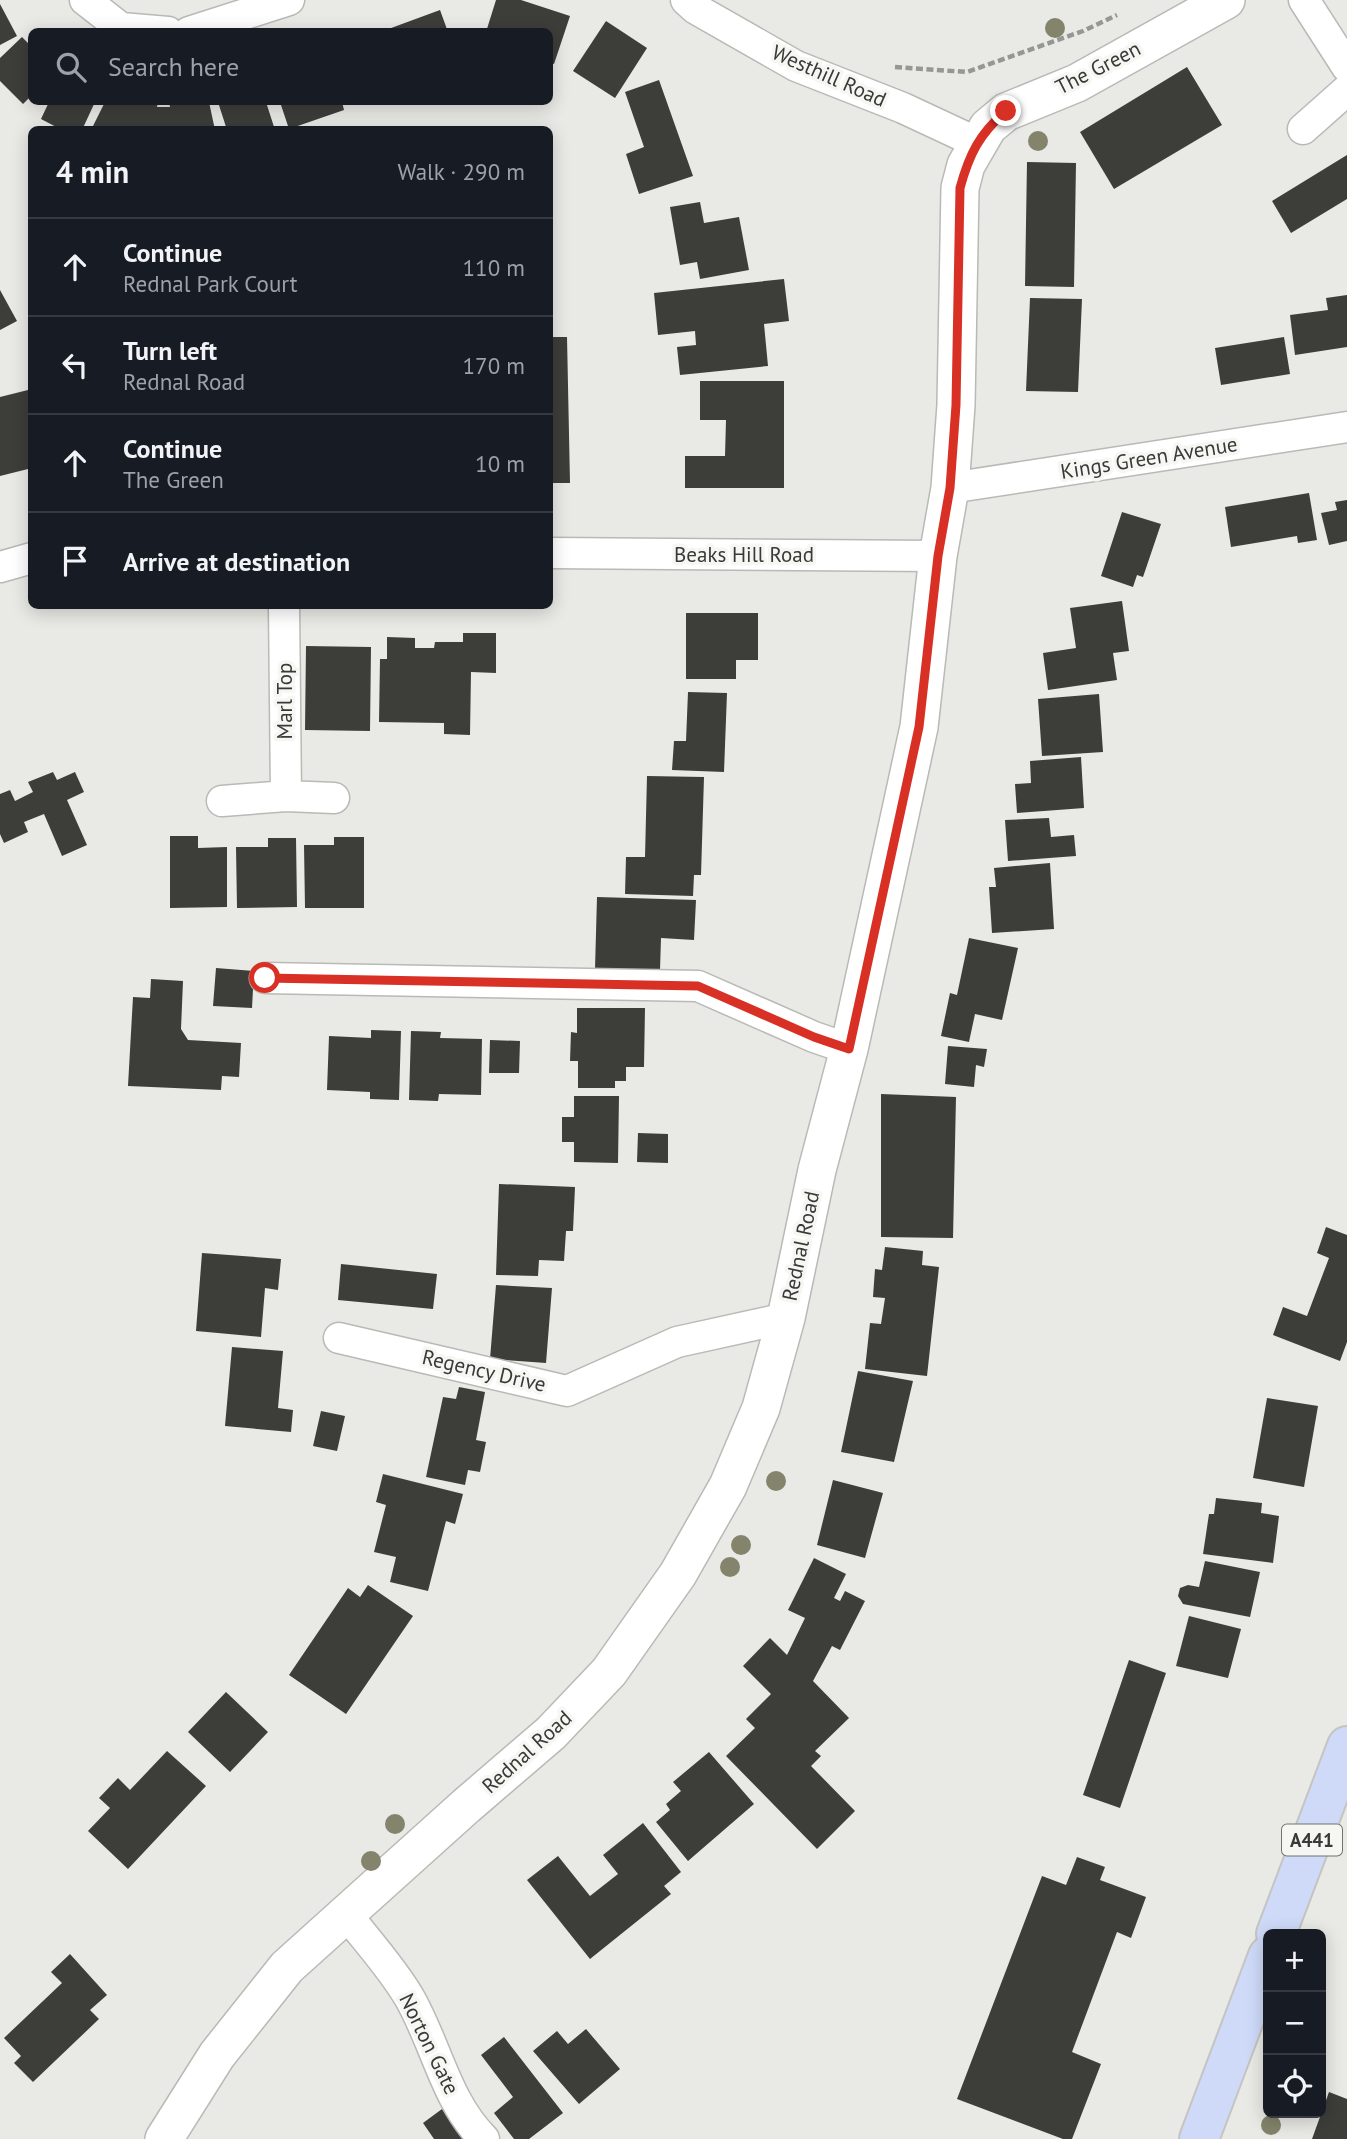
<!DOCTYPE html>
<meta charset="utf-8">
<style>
body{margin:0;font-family:"PT Sans",sans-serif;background:#242831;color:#f1f3f6}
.controls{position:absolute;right:21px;bottom:21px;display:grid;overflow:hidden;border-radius:10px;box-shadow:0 4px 18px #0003}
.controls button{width:63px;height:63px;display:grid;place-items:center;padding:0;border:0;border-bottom:2px solid #363941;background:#171b24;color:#f1f3f6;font:35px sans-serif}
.stop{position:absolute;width:21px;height:21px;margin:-16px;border:5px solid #d93025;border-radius:50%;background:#fff}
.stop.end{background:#d93025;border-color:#fff;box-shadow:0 2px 7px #0008}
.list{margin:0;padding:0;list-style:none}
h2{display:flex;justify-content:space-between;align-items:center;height:91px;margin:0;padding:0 28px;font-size:30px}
h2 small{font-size:23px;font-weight:400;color:#9ea1a6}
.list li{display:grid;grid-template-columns:46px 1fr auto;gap:21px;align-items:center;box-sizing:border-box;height:98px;padding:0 28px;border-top:2px solid #363941}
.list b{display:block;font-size:26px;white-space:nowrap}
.list p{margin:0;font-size:23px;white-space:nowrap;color:#9ea1a6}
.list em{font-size:23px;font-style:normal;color:#9ea1a6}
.icon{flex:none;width:38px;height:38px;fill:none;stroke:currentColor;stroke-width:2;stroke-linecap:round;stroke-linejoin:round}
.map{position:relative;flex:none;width:1347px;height:2139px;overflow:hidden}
.search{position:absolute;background:#171b24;box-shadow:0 4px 18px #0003;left:28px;top:28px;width:525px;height:77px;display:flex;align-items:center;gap:18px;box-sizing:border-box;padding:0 24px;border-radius:10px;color:#9ea1a6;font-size:26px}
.panel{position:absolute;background:#171b24;box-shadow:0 4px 18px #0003;left:28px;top:126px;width:525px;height:483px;border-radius:10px}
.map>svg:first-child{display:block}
.building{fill:#3d3d3a}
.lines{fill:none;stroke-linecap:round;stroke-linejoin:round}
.minor-casing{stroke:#b9b9b5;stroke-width:33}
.tertiary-casing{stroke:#b9b9b5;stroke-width:40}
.trunk-casing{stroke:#c4c4c3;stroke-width:42}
.path{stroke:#969693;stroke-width:4.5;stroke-dasharray:7 3.5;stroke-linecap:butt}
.minor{stroke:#fff;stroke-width:30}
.tertiary{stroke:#fff;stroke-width:37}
.trunk{stroke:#cedaf8;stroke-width:38}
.tree{fill:#83846b}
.route{stroke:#d93025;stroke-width:9}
.labels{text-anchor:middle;stroke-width:7;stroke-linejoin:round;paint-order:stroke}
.shield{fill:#f6f7f2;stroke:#72726f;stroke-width:2}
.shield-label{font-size:19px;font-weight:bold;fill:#393937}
.street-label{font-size:21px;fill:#393937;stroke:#f6f7f2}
</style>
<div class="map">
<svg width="1347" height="2139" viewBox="0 0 1347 2139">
<rect width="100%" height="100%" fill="#e9e9e5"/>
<path class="building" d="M496,0H521L570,16L554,64L550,63V32H486Z
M0,4L17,36L0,45Z
M440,10L448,32H383V31Z
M606,21L647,48L615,98L573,71Z
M22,37L32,47V95L23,104L0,81V58Z
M1187,67L1222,125L1114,189L1080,132Z
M659,80L693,176L639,194L626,154L644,147L625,92Z
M49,102H95L82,130H62L41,119Z
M105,102H158L157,107H170L169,102H209L215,130H91Z
M218,102H266L275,130H227Z
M280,102H342L344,110L289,129Z
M1347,155V199L1291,233L1272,201Z
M1027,162L1076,163L1074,287L1025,286Z
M700,202L704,223L739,217L749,270L700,279L697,262L680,265L670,207Z
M784,279L789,321L764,324L768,366L680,375L677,347L696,345L695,331L658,335L654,293Z
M0,290L17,321L0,330Z
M1347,295V347L1295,355L1290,315L1328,310L1326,298Z
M1030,298L1082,299L1078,392L1026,391Z
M550,337H567L570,483H550Z
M1284,337L1290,374L1221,385L1215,348Z
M700,381H784V488H685V456H725L726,420H700Z
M32,389V468L0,476V397Z
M1309,493L1317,540L1298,543L1297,536L1231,547L1225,507Z
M1347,500V541L1329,545L1321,513L1337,510L1335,502Z
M1122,512L1161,524L1143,577L1137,575L1133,587L1101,576Z
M1122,601L1129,651L1113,653L1117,680L1048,690L1043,653L1076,648L1070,608Z
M686,613H758V660H736V679H686Z
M463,633H496V673L471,672L470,735L444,734V723L379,722L380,659H387V637L415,638V648H434L435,642H463Z
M306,646L371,647L370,731L305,730Z
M688,692L727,693L724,772L672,770L674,741H686Z
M1099,694L1103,752L1042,756L1038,699Z
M1081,757L1084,808L1017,813L1015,784L1031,783L1030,761Z
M53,772L57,780L75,772L84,792L67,800L87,845L62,856L44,814L24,822L28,832L4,843L0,834V794L10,790L15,801L33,792L28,782Z
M647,776L704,777L701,875H694L693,896L625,894L626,857H645Z
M1049,818L1051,837L1074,835L1076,856L1008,861L1005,820Z
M170,836H198V848L227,847V907L170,908Z
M334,837H364V908H305L304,845H334Z
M268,838H296L297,907L237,908L236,847H268Z
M1050,863L1054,929L992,933L989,887H996L994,868Z
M597,897L696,900L694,940L661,938L660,970L595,969Z
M969,938L1018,948L1002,1020L975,1014L969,1042L941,1036L950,993L957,995Z
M216,968L254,971L252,1008L213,1006Z
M151,979L183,981L181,1029L188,1040L241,1043L239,1077L222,1076L221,1090L128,1086L133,997L150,998Z
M577,1008H645L644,1067H626V1081H615V1088H578V1061H570L571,1032L577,1033Z
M371,1030L401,1031L399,1100L370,1099V1092L327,1090L329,1036L371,1038Z
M411,1031L441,1032L440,1038L482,1039L481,1095L439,1094L438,1101L409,1100Z
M490,1040L520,1041L519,1073H489Z
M948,1046L987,1049L984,1067L976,1065L974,1087L945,1084Z
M881,1094L956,1097L953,1238L881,1237Z
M574,1096H619L618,1163L574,1162V1142H562V1117H574Z
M638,1133L668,1134V1163L637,1162Z
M499,1184L575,1187L573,1231H566L564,1261L539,1260L538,1276L496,1275Z
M1326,1227L1347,1235V1342L1340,1361L1273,1335L1283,1307L1307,1316L1329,1258L1317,1253Z
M885,1247L923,1251L922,1265L939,1267L927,1376L865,1369L870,1323L881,1324L885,1298L873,1297L875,1269L882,1270Z
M202,1253L281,1259L278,1290L265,1288L261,1337L196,1331Z
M341,1264L437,1274L433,1309L338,1300Z
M496,1285L552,1288L546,1363L490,1359Z
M232,1347L283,1351L278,1408L293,1410L291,1432L225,1426Z
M858,1371L913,1381L894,1462L841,1452Z
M459,1387L485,1392L476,1440L486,1442L480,1472L468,1470L465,1485L426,1477L443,1397L456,1399Z
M1267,1398L1318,1406L1304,1487L1253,1478Z
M321,1411L345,1416L337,1451L313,1446Z
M383,1474L463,1494L455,1524L446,1521L428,1591L390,1582L396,1557L374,1552L386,1505L376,1502Z
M833,1480L883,1493L865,1558L817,1545Z
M1216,1498L1262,1503L1261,1513L1279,1516L1273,1563L1203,1554L1209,1514H1214Z
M814,1558L846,1574L834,1598L840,1601L845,1591L865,1601L840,1650L832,1646L813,1681L849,1718L815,1751L821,1756L811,1766L855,1811L817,1849L726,1756L755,1728L746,1719L771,1694L743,1666L770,1638L787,1655L805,1618L788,1610Z
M1205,1561L1260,1572L1250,1617L1183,1604L1178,1596L1180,1588L1188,1585L1199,1587Z
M368,1585L413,1616L346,1714L289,1675L348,1588L360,1597Z
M1189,1616L1241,1629L1228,1678L1176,1666Z
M1129,1660L1166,1673L1120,1808L1083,1795Z
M226,1692L268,1732L230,1772L188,1732Z
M167,1751L206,1786L128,1869L88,1831L110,1808L99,1798L118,1778L130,1790Z
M709,1752L754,1804L688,1861L656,1822L670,1810L666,1804L681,1791L673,1782Z
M643,1823L681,1872L664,1886L671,1894L590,1959L527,1880L558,1856L590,1896L618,1874L603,1855Z
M1077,1857L1105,1867L1100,1880L1146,1897L1131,1938L1117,1932L1072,2052L1101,2064L1072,2139H1063L957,2099L1042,1876L1066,1885Z
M70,1954L107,1995L90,2010L99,2019L33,2082L14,2063L21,2056L4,2038L62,1983L51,1972Z
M586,2029L620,2069L579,2104L533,2051L557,2031L568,2044Z
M504,2037L563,2113L529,2139H514L494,2113L513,2097L481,2055Z
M1329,2092L1347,2099V2139H1312Z
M442,2109L463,2139H434L423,2123Z"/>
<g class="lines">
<defs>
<path id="minor" d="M85,0L121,28L168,32
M686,0L696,9L796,66L903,108L978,143
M1304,0L1347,67
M189,32L289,0
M1303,129L1347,90
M950,488L1347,427
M550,553L938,556
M0,567L32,558
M284,606L286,796
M222,801L286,796L334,798
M265,978L698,986L814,1037L849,1049
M339,1338L567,1391L677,1342L786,1318
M347,1915C368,1942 392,1968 409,1997C436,2043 445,2100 484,2139"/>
<path id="tertiary" d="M164,2139L217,2055L287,1967L466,1806L551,1733L609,1672L678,1574L728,1486L761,1408L786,1318L817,1170L849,1049L919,727L938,556L950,488L956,405L960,188L966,165L988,127L1006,112L1077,83L1226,0"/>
<path id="trunk" d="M1276,1934L1347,1746
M1199,2139L1268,1956"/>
</defs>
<use href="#minor" class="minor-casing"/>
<use href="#tertiary" class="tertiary-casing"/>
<use href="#trunk" class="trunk-casing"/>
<path class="path" d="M895,67L967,72L1083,31L1117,15"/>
<use href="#minor" class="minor"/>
<use href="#tertiary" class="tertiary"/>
<use href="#trunk" class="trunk"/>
</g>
<g class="tree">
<circle cx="1055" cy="28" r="10"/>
<circle cx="1038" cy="141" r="10"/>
<circle cx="776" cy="1481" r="10"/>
<circle cx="741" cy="1545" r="10"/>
<circle cx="730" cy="1567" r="10"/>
<circle cx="395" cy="1824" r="10"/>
<circle cx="371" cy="1861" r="10"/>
<circle cx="1271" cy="2125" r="10"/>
</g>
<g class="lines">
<path class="route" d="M265,978L698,986L814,1037L849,1049L919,727L938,556L950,488L956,405L960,188C969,155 979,134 1006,111"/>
</g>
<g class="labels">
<rect class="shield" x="1282" y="1824.5" width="60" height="31" rx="5"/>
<g class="shield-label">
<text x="1312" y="1847">A441</text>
</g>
<g class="street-label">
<text transform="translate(1098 68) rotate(-27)" y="7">The Green</text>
<text transform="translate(829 76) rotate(24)" y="7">Westhill Road</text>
<text transform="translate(1149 458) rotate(-9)" y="7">Kings Green Avenue</text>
<text x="744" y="562">Beaks Hill Road</text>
<text transform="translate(285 701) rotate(-90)" y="7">Marl Top</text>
<text transform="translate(801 1246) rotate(-78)" y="7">Rednal Road</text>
<text transform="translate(484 1371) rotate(13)" y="7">Regency Drive</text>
<text transform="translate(527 1752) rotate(-42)" y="7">Rednal Road</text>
<text transform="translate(429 2044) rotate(64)" y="7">Norton Gate</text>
</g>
</g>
</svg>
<div class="controls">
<button>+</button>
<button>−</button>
<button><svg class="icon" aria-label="locate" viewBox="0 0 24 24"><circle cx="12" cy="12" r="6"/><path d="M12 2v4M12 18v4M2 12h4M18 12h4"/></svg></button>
</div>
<div class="stop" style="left:265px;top:978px"></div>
<div class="stop end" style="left:1006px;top:111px"></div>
<div class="search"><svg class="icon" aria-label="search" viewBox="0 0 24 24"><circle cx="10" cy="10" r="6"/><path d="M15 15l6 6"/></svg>Search here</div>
<section class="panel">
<h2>4 min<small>Walk · 290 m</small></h2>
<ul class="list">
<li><svg class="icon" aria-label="ahead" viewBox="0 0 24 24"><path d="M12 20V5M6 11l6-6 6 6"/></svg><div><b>Continue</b><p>Rednal Park Court</p></div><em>110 m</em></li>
<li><svg class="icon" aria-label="left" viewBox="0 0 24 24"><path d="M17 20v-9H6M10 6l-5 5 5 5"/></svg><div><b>Turn left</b><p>Rednal Road</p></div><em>170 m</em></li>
<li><svg class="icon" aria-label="ahead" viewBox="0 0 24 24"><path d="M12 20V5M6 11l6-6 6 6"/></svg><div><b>Continue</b><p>The Green</p></div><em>10 m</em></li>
<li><svg class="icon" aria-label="arrive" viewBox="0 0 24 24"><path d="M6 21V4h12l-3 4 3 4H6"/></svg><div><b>Arrive at destination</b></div></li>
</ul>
</section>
</div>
